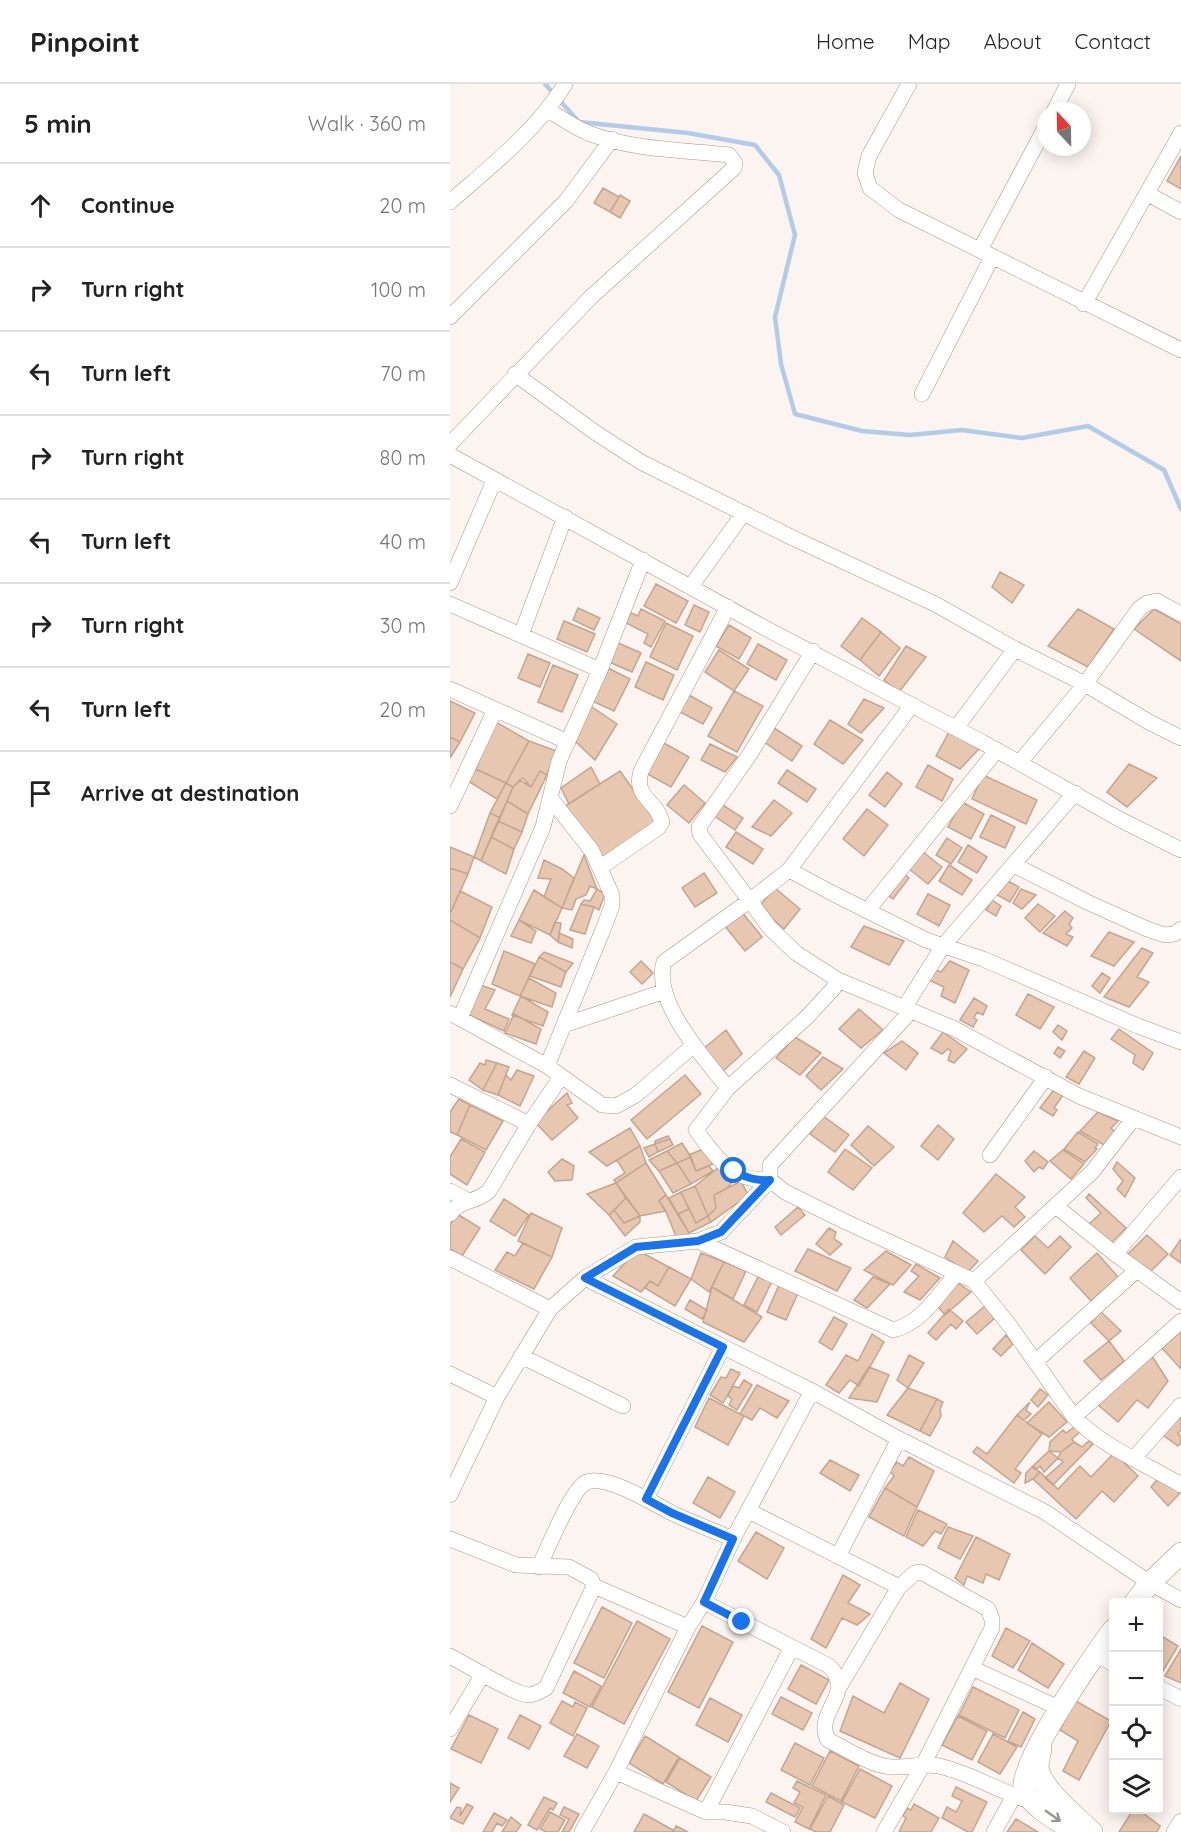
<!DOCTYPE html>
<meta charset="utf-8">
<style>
body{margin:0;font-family:Quicksand,sans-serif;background:#f6f6f6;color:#222}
.controls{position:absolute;right:18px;bottom:18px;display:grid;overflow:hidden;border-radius:6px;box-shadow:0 3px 15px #0003}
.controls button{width:54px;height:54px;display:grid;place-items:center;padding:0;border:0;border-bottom:2px solid #e0e0e0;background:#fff;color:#222;font:30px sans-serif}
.compass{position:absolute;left:587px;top:18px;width:54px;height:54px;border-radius:50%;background:#fff;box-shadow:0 3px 15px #0003;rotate:338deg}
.stop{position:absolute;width:18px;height:18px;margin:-14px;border:4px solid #1a73e8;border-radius:50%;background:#fff}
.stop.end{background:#1a73e8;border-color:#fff;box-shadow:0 2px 6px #0008}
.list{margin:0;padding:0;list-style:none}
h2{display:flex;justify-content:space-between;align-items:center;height:78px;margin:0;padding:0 24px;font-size:26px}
h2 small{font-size:20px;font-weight:400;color:#767676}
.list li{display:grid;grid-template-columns:39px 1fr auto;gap:18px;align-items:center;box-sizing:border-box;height:84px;padding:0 24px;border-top:2px solid #e0e0e0}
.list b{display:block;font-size:22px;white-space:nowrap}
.list em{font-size:20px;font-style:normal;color:#767676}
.icon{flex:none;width:33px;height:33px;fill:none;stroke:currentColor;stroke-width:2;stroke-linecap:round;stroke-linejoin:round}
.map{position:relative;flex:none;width:731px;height:1748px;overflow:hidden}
header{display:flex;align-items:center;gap:36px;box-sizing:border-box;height:84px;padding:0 30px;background:#fff;border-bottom:2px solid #e0e0e0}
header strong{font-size:28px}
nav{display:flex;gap:33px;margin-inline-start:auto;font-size:21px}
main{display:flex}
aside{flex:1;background:#fff}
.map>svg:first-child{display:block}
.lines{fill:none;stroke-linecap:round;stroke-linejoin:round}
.stream{stroke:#b2cbe9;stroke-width:4.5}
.building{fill:#e7c7b0;stroke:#c3a58f;stroke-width:1.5}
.street-casing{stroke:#b2937e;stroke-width:16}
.secondary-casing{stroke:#b2937e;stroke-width:22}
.street{stroke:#fff;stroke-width:15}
.secondary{stroke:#fff;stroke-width:21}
.oneway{stroke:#9a9591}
.route{stroke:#1a73e8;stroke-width:8}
</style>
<header>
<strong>Pinpoint</strong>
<nav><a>Home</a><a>Map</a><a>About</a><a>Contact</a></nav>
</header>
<main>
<aside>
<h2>5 min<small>Walk · 360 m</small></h2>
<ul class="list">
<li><svg class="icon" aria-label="ahead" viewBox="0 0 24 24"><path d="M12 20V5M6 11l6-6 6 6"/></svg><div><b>Continue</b></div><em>20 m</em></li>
<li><svg class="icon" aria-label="right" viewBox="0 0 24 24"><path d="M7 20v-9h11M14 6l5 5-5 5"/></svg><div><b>Turn right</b></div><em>100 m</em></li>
<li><svg class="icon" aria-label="left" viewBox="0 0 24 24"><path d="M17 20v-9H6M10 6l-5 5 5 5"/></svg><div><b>Turn left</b></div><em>70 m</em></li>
<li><svg class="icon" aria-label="right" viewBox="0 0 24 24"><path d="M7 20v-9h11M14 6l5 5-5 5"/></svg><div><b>Turn right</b></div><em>80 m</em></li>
<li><svg class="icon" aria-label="left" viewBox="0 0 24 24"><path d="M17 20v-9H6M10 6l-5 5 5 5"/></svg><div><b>Turn left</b></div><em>40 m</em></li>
<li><svg class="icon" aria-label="right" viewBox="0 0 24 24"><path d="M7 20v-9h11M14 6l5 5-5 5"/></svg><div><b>Turn right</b></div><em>30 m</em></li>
<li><svg class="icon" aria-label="left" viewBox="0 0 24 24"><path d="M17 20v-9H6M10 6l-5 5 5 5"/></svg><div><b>Turn left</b></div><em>20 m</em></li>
<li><svg class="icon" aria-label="arrive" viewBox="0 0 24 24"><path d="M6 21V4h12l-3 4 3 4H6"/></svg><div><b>Arrive at destination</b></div></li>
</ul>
</aside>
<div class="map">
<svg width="731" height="1748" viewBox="0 0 731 1748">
<rect width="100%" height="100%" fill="#fbf4f0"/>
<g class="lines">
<path class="stream" d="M95,0L129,38L238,49L305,61L329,91L345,151L325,233L331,280L345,330L412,347L460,351L512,346L572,354L638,342L714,386L731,425"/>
</g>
<path class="building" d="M731,72V105L717,97Z
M153,104L169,113L160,128L144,119Z
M170,111L180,117L170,134L160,128Z
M550,488L574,501L562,519L542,503Z
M206,500L238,517L226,539L194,522Z
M244,521L259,528L250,548L235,541Z
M128,524L150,534L144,546L123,536Z
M191,525L215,537L201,563L194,559L198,550L176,539L181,529L188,532Z
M628,525L664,545L638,583L598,562Z
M704,525L731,540V577L684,545Z
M412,534L431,548L410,576L391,562Z
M114,537L145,550L137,568L107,555Z
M216,539L243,552L227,586L200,573Z
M279,541L301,554L289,575L266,562Z
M431,548L450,564L429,592L410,576Z
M166,558L191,569L182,588L157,577Z
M308,560L337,576L326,596L297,580Z
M456,562L476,573L449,608L434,596Z
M269,566L299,585L284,607L255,588Z
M78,570L100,579L90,603L68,594Z
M196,578L224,591L213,616L185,603Z
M103,581L128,591L112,628L88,618Z
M158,584L180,595L164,627L142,617Z
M284,607L313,622L287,668L258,652Z
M239,611L262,624L253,640L230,628Z
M414,615L434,624L411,649L398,640Z
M0,617L25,629L10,658L0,653Z
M139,621L167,640L145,676L124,656Z
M380,636L413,656L393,680L364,660Z
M44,637L79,657L56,699L26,685Z
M324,644L352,662L342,677L314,658Z
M499,648L529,665L510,685L486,672Z
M0,653L10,658L0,674Z
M79,657L106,667L97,691L90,687L81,703L73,694L63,703L56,699Z
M212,658L239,673L221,703L194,688Z
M260,660L287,673L275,688L251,676Z
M679,680L707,694L677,723L657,708Z
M478,681L503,695L492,717L466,703Z
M141,683L150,700L119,720L111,704Z
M26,685L56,699L47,715L18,697Z
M337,686L366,705L357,718L328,699Z
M90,687L97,691L78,730L57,717L63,703L70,696L81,703Z
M170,687L207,739L152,775L112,724Z
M437,688L452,700L435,723L419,711Z
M533,691L587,716L576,740L522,715Z
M56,699L63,703L50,734L40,729Z
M234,701L255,719L239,739L217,721Z
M324,716L342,729L321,752L302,743Z
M57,717L78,730L72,748L48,737Z
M512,718L534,730L521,755L498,743Z
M271,720L293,734L285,746L263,731Z
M417,725L438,741L414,772L393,755Z
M40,729L50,734L31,777L24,773Z
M541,731L565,743L555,764L530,753Z
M48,737L72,748L64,765L41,753Z
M286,748L313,765L303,780L276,763Z
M41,753L64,765L56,790L31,777Z
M497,754L512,764L501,780L486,771Z
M518,761L537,773L527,789L508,778Z
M0,763L24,773L18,790L0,784Z
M473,768L492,783L478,800L459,785Z
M134,771L147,805L140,802L136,811L126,815L122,826L112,824Z
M94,776L112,785L124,794L112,824L94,813L101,795L88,794Z
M499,781L522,796L512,811L489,797Z
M0,784L18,790L0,830Z
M451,788L459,794L443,815L435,809Z
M254,789L267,809L245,823L232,804Z
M556,796L569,803L560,818L547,811Z
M325,804L350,825L334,845L309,823Z
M147,805L155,810L149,826L144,823L131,820L134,816L140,817Z
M571,805L586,811L572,825L563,819Z
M84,806L112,824L100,851L69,836Z
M10,807L42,823L30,854L0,836V830Z
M478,810L500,821L489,842L467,830Z
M542,816L551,822L546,832L536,826Z
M131,820L144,823L135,850L120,846Z
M588,820L605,832L590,848L575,834Z
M291,827L312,853L295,867L274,841Z
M615,827L623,834L619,840L622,844L616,850L623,853L617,862L593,849Z
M0,836L30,854L13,885L0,878Z
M69,836L86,847L81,859L61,852Z
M105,838L111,839L108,858L100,851Z
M414,842L454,857L439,881L401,863Z
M659,848L684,858L664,882L641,872Z
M109,849L123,855L122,864L108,858Z
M692,864L703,869L687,893L699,898L679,923L654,913Z
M54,867L85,880L70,912L42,900Z
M94,868L123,879L116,888L89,873Z
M89,873L116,888L111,903L80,892Z
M191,877L203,889L192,900L180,888Z
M500,877L519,886L505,919L491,912L494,903L479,896L486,886L491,888Z
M0,878L13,885L0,913Z
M652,889L660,894L650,909L642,902Z
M79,894L106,909L102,923L70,912Z
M30,901L45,906L35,925L59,935L54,947L17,930Z
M578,910L604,923L590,945L566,931Z
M71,912L98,928L93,942L62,931Z
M524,914L537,922L533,931L527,928L524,934L527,936L523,943L510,936Z
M409,925L433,946L411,964L389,945Z
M64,930L91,945L86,960L55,949Z
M608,941L617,947L612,956L603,948Z
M669,945L703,969L693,986L683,979L685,971L661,955Z
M276,946L292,970L271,989L253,965Z
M493,948L517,965L504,979L498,976L501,967L498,965L492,970L481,964Z
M345,953L371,969L350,991L326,974Z
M452,957L468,969L456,986L434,969Z
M608,963L615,967L610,974L604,969Z
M634,967L645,974L629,1000L616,993Z
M373,973L393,985L371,1006L356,992Z
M36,976L47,979L33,1006L19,996L30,979L35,981Z
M47,979L59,983L48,1011L33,1006Z
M67,986L84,992L70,1022L48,1011L56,991L61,996Z
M235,991L251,1010L197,1055L181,1036Z
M603,1007L613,1011L604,1024L607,1026L603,1032L590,1024Z
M117,1009L122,1019L117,1021L128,1034L102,1056L85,1038Z
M9,1015L20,1021L7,1051L0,1048V1028Z
M20,1021L53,1037L36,1066L7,1051Z
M648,1028L668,1037L661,1044L665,1048L656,1062L630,1047Z
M373,1032L399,1051L385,1068L360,1050Z
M488,1041L504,1055L488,1076L471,1062Z
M418,1042L444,1063L424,1082L401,1061Z
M180,1044L190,1062L157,1082L139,1068Z
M628,1048L648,1060L645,1064L647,1065L635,1078L614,1065Z
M218,1052L220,1055L205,1060V1057Z
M11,1055L35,1068L17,1101L0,1090V1073Z
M220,1055L223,1061L208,1068L205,1060Z
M232,1059L241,1073L227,1079L217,1067Z
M205,1060L208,1068L199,1073L194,1064Z
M190,1062L196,1079L166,1099L164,1096L175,1089L167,1076Z
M253,1065L263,1080L246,1087L239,1071Z
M395,1065L422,1084L403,1106L378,1088Z
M613,1066L634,1080L621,1095L600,1077Z
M217,1067L227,1079L209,1087L199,1076Z
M584,1067L598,1078L593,1085L589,1083L584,1088L575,1077Z
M241,1073L246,1087L259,1082L263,1087L241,1100L227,1079Z
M112,1075L124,1082L122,1096L105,1097L98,1088Z
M667,1078L685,1094L675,1113L667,1105L673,1097L663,1085Z
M196,1079L216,1111L209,1117L216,1127L190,1132L166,1099Z
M227,1079L241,1100L223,1109L209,1087Z
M268,1084L285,1095L276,1105L264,1111L266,1124L258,1132L245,1102Z
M546,1090L575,1113L565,1123L575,1133L564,1143L552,1132L534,1148L513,1129Z
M291,1097L298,1111L261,1138L258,1132L266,1124L264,1111Z
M166,1099L176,1114L159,1131L137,1110Z
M245,1102L258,1132L246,1139L231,1108Z
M231,1108L239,1125L228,1130L219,1114Z
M639,1110L676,1144L661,1159L639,1140L651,1129L636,1114Z
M216,1111L239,1149L228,1157L216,1128L209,1117Z
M176,1114L190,1132L174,1139L164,1126Z
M54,1115L79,1131L65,1152L40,1137Z
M348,1123L355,1131L331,1151L325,1143Z
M239,1125L246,1139L258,1132L261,1138L239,1149L228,1130Z
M164,1126L174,1139L190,1132V1138L175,1152L159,1131Z
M81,1129L112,1144L102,1173L68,1157Z
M7,1130L30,1144L12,1172L0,1165V1141Z
M379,1144L386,1148L384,1155L392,1160L380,1171L366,1160Z
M697,1151L718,1170L698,1190L677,1171Z
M585,1152L598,1164L610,1152L621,1163L595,1190L571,1166Z
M731,1155V1179L720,1171Z
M503,1157L528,1177L517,1189L495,1173Z
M73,1159L102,1173L84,1205L45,1186L57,1168L65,1172Z
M358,1165L401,1184L387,1207L345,1187Z
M187,1166L219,1183L208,1202L200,1197L191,1208L163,1192Z
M436,1167L461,1181L443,1201L414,1186Z
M251,1169L274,1178L259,1208L241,1195Z
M647,1169L668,1193L641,1217L620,1194Z
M274,1178L296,1187L283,1215L262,1203Z
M466,1180L490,1194L470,1216L454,1208L469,1192L461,1187Z
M219,1183L241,1195L225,1222L195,1204L200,1197L208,1202Z
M309,1191L322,1197L307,1228L294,1221Z
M423,1193L440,1200L417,1224L404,1216Z
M508,1199L521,1208L495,1231L485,1219Z
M329,1201L348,1209L336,1236L317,1228Z
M262,1203L312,1233L294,1258L253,1238Z
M240,1216L257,1226L252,1235L235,1225Z
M535,1222L545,1234L527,1250L516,1238Z
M499,1225L513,1237L506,1245L501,1240L486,1256L478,1249Z
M650,1227L671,1247L659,1257L641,1239Z
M384,1233L397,1240L382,1266L369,1258Z
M731,1247V1285L712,1264Z
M422,1250L434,1258L409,1302L400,1296L389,1309L376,1301L396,1271L408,1277Z
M556,1251L563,1260L551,1272L543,1265Z
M659,1257L674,1277L651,1296L634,1277Z
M700,1269L718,1297L698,1324L687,1316L668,1338L647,1320Z
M459,1271L474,1279L458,1304L447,1296Z
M419,1283L439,1291L427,1318L399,1314Z
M281,1285L290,1289L273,1319L260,1311L271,1293L276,1294Z
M294,1296L302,1301L287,1326L279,1321L282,1315L278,1312L283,1302L289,1304Z
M307,1301L339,1317L327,1334L310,1324L302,1336L290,1330Z
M458,1304L487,1315L470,1347L437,1331Z
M590,1305L598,1311L588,1323L581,1316Z
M259,1314L294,1332L278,1361L245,1343Z
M487,1315L493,1318L490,1325L491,1332L480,1352L470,1347Z
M580,1318L576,1326L581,1330L574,1336L567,1331Z
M599,1318L617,1338L599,1353L577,1339Z
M731,1328V1346L728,1349L731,1353V1359L728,1362L710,1349Z
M567,1331L592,1350L565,1385L571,1389L564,1399L523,1368L527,1363L537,1370Z
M626,1342L632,1346L622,1355L624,1358L611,1368L599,1367L600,1358L613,1346L616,1349Z
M639,1357L643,1360L603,1401L595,1394L613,1378L608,1374L611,1368L624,1358L632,1363Z
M599,1367L608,1374L594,1388L590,1382L587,1385L583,1382Z
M664,1369L688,1392L664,1418L652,1407L626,1435L583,1395L590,1388L608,1405L630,1382L641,1393Z
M459,1373L484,1387L467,1423L435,1404L444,1392L440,1387L447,1378L453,1382Z
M380,1376L409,1391L400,1407L370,1389Z
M582,1383L590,1388L583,1395L575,1399L576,1389Z
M711,1391L730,1409L718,1422L701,1403Z
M258,1393L285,1408L270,1434L243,1419Z
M435,1404L467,1423L454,1452L419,1433Z
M468,1426L497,1440L491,1450L485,1447L473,1462L456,1453Z
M498,1443L523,1452L510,1475L488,1464Z
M306,1448L334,1464L317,1495L288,1477Z
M526,1453L560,1470L549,1496L536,1490L533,1499L517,1492L514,1501L505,1494Z
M393,1491L410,1501L398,1519L420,1530L407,1541L392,1534L376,1564L361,1555Z
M152,1523L182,1539L154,1594L124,1579Z
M187,1537L220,1555L174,1640L142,1623Z
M252,1542L283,1558L249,1624L218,1608Z
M556,1544L580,1557L563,1584L542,1572Z
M708,1550L728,1562L711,1590L708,1589Z
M582,1559L614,1580L598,1604L568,1586Z
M731,1565V1599L715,1592Z
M351,1581L379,1596L366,1620L338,1605Z
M124,1587L151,1602L140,1623L113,1609Z
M450,1599L479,1615L450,1674L390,1647L403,1612L434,1629Z
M523,1603L569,1626L555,1654L509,1631Z
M331,1613L362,1629L353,1646L322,1630Z
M260,1614L292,1631L278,1658L246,1641Z
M624,1616L661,1637L629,1696L613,1687L628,1657L610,1646Z
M112,1617L123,1623L125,1618L137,1624L123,1652L100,1639Z
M573,1628L585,1635L571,1663L558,1657Z
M19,1631L48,1645L31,1679L1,1665Z
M70,1631L91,1642L79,1665L58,1654Z
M508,1632L537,1647L522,1676L492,1661Z
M127,1650L149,1662L137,1684L114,1672Z
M543,1650L567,1663L550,1690L528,1678Z
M195,1652L229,1673L213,1700L179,1679Z
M345,1659L374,1674L360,1701L331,1686Z
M380,1667L409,1682L391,1717L362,1702Z
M230,1674L261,1693L246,1717L216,1698Z
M410,1685L442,1702L425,1734L392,1718Z
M347,1697L376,1711L359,1745L345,1738L353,1723L344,1719L350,1708L343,1704Z
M0,1699L9,1704L0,1718Z
M506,1703L537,1718L522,1748H518L492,1734L497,1723L506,1728L512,1717L502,1712Z
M321,1709L350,1724L345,1733L316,1718Z
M378,1712L394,1721L380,1748H366L360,1745Z
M94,1713L107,1719L103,1726L100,1724L87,1746L78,1741Z
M17,1720L23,1723L13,1740L0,1734L7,1723L11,1724L10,1732Z
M464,1720L489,1734L481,1748H449L456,1734L453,1732L457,1724L461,1726Z
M114,1723L129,1730L119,1748H112L119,1735L110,1731Z
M683,1726H689L710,1742L707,1748H669Z
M100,1728L115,1736L108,1748H96L90,1745Z
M44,1729L57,1736L52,1742L47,1739L42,1748H33Z
M194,1730L223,1746L222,1748H184Z
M61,1733L71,1741L66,1748H52Z
M566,1735L588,1748H557Z
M226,1742L238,1748H223Z"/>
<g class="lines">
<defs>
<path id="street" d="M459,0L419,72L415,89L420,104L449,126L731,266
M604,27L618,0
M698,110L731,128
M0,118C41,82 86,47 115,0
M530,166L596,42
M634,220L731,49
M0,233L116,117L162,55
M65,290L146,349L191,378L343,454L485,520L565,565L635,600L699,638L731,654
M472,310L542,173
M0,360L141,213L284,84L285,79L279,71C233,66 182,66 138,49C124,43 111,34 98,26
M0,371L315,544L532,658L671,736L731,766
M0,499L44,397
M241,502L293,430
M0,520L150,586
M71,551L115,433
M363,567L300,670L249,743L250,750L320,844L346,869L388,896L505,945L629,1012L731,1053
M0,605L118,658
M506,644L565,565
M570,678L635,600L689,525L697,519L707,517L731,530
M0,722L45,626
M564,781L637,818L697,845L715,851L724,850L731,845
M151,783L208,744L212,738C207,716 183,714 191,687L278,523
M339,786L382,809L476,856L533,875L688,942L731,958
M417,827L547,666
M454,924L493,862L625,709
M461,927L320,1081V1096L335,1108L394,1137L524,1197L560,1242L624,1333C654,1364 695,1379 731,1401
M0,929L97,982L152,1021L166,1022L186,1011L244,961
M10,934L93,743L109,677L150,586L193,476
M114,941L215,907
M97,982L152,848L162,822V811L142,767L101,715
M0,1001L79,1040
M278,1004C255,975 202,918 214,878L299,817L339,786L462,621
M540,1071L596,993
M320,1096C283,1098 265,1073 246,1046L278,1004L356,934L383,905L388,896
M0,1107L19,1117
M607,1123L665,1170L731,1218
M0,1130C10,1115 26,1119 39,1107L79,1040L111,993
M248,1157L443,1246C472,1239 488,1211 506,1190
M665,1170L731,1093
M0,1174L100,1225
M135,1194L362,1307L449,1355L595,1428L700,1499L731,1516
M524,1197L642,1088L684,1034
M71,1272L173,1322
M585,1278L687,1186
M0,1290L47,1313
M624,1333L731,1237
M683,1375L731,1321
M0,1411L47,1313L100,1225L135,1194L186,1163L248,1157L271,1148L320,1096
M196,1415L273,1263
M299,1427L449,1503
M0,1455L66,1481L119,1483L141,1495L144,1502L238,1543
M388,1472L449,1355
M89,1483C97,1466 121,1407 135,1399C155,1388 205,1421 224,1430C244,1439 264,1447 283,1455
M254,1518L379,1582C407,1609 363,1628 378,1656C399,1666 419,1681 442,1683C459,1684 477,1678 493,1683C524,1691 550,1708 580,1717
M645,1570L664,1580
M0,1572C15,1580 64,1610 78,1611C85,1611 90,1607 96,1604L144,1502
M522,1584L611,1625
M390,1602L449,1503L465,1489L471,1488L538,1525L542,1535V1544L473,1681L434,1748
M708,1603L731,1615
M0,1645L33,1590
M166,1688L256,1728H275L302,1732L333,1748
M256,1728L342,1563
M132,1748L166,1688L238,1543L254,1518L283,1455L362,1307
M544,1748L564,1712
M724,1748L731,1737"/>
<path id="secondary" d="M685,1518L700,1499L731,1469
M591,1665C590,1671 588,1677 588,1683C590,1704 627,1733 642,1748
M626,1748C611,1739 578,1721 574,1704C568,1681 646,1567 664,1545"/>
</defs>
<use href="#street" class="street-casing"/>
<use href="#secondary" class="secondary-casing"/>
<use href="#street" class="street"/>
<use href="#secondary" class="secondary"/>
</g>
<defs><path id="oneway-shaft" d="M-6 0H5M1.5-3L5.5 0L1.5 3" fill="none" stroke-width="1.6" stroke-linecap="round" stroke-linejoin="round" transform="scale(1.5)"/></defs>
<use class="oneway" href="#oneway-shaft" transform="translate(603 1732) rotate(35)"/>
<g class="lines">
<path class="route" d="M284,1087C297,1094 306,1097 320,1096L271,1148L248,1157L186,1163L135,1194L273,1263L196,1415L222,1429L283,1455L254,1518L292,1538"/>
</g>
</svg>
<div class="controls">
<button>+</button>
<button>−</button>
<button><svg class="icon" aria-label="locate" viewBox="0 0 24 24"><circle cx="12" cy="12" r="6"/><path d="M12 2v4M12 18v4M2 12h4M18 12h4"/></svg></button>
<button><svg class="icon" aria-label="layers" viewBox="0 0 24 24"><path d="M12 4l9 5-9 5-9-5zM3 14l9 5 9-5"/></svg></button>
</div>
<svg class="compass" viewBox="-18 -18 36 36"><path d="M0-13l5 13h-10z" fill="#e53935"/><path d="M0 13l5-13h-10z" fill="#767676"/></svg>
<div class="stop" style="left:284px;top:1087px"></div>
<div class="stop end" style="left:292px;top:1538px"></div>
</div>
</main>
